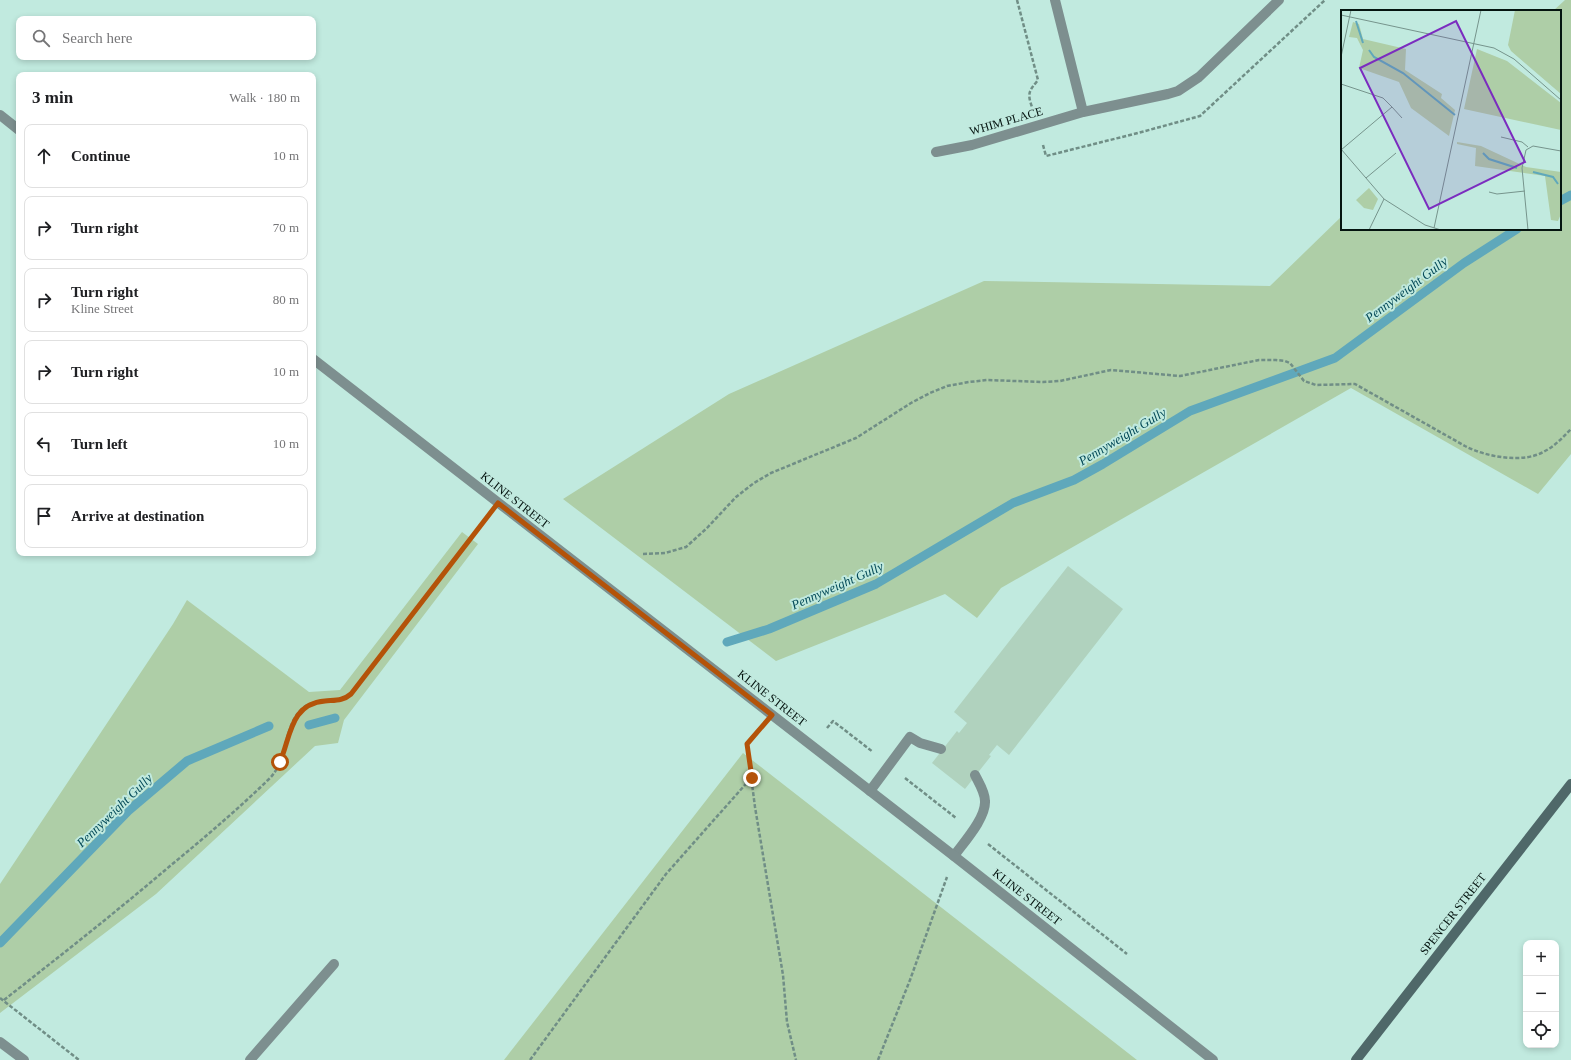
<!DOCTYPE html>
<meta charset="utf-8">
<style>
body{margin:0;font-family:"Times New Roman",serif;background:#f2f2f2;color:#202124}
.controls{position:absolute;right:12px;bottom:12px;display:grid;overflow:hidden;border-radius:8px;box-shadow:0 2px 6px #0003}
.controls button{width:36px;height:36px;display:grid;place-items:center;padding:0;border:0;border-bottom:1px solid #e0e0e0;background:#fff;color:#202124;font:20px sans-serif}
.stop{position:absolute;width:12px;height:12px;margin:-9px;border:3px solid #b45309;border-radius:50%;background:#fff}
.stop.end{background:#b45309;border-color:#fff;box-shadow:0 1px 4px #0008}
.list{margin:0;padding:0;list-style:none}
h2{display:flex;justify-content:space-between;align-items:center;height:52px;margin:0;padding:0 16px;font-size:17px}
h2 small{font-size:13px;font-weight:400;color:#757577}
.list li{display:grid;grid-template-columns:26px 1fr auto;gap:12px;align-items:center;box-sizing:border-box;height:64px;margin:0 8px 8px;padding:0 8px;border:1px solid #e0e0e0;border-radius:8px}
.list b{display:block;font-size:15px;white-space:nowrap}
.list p{margin:0;font-size:13px;white-space:nowrap;color:#757577}
.list em{font-size:13px;font-style:normal;color:#757577}
.icon{flex:none;width:22px;height:22px;fill:none;stroke:currentColor;stroke-width:2;stroke-linecap:round;stroke-linejoin:round}
.map{position:relative;flex:none;width:1571px;height:1060px;overflow:hidden}
.search{position:absolute;background:#fff;box-shadow:0 2px 6px #0003;left:16px;top:16px;width:300px;height:44px;display:flex;align-items:center;gap:10px;box-sizing:border-box;padding:0 14px;border-radius:8px;color:#757577;font-size:15px}
.panel{position:absolute;background:#fff;box-shadow:0 2px 6px #0003;left:16px;top:72px;width:300px;height:484px;border-radius:8px}
.map>svg:first-child{display:block}
.green{fill:#aecea7}
.lines{fill:none;stroke-linecap:round;stroke-linejoin:round}
.stream{stroke:#5fa8bb;stroke-width:9}
.building{fill:#b0d2be}
.path{stroke:#708e86;stroke-width:2.5;stroke-dasharray:4 2;stroke-linecap:butt}
.lane{stroke:#7d8f8f;stroke-width:10}
.street{stroke:#7d8f8f;stroke-width:10}
.secondary{stroke:#4f6869;stroke-width:10}
.route{stroke:#b45309;stroke-width:5}
.labels{text-anchor:middle;stroke-width:4;stroke-linejoin:round;paint-order:stroke}
.street-label{font-size:12px;fill:#051410;stroke:#c1eadf}
.water-label{font-size:13px;font-style:italic;fill:#044957;stroke:#c1eadf}
.inset-river{fill:none;stroke:#5fa8bb;stroke-width:2}
.inset-road{fill:none;stroke:#76948c;stroke-width:1}
.view{fill:#7b2cbf;fill-opacity:0.15;stroke:#7b2cbf;stroke-width:2}
.inset-edge{fill:none;stroke:#051410;stroke-width:2}
</style>
<div class="map">
<svg width="1571" height="1060" viewBox="0 0 1571 1060">
<rect width="100%" height="100%" fill="#c1eadf"/>
<path class="green" d="M1565,0H1571V454L1538,494L1351,388L1001,588L977,618L945,594L776,661L563,499L729,394L984,281L1270,286L1342,216V229H1560V11H1553Z
M462,532L478,544L344,720L338,743L315,746L156,894L0,1013V884L173,624L187,600L309,692L340,690Z
M743,753L1137,1060H504Z"/>
<g class="lines">
<path class="stream" d="M1560,201L1571,195
M727,642L769,629L876,584L1013,503L1074,480L1103,464L1190,411L1335,358L1464,263L1517,229
M309,725L335,718
M0,943L128,811L187,761L269,726"/>
</g>
<path class="building" d="M1068,566L1123,609L1009,755L997,745L989,755L991,756L965,789L932,763L957,731L959,733L967,723L954,712Z"/>
<g class="lines">
<path class="path" d="M1017,0L1038,80C1029,91 1027,93 1032,107
M1043,145L1046,156L1138,133L1200,116L1325,0
M643,554L665,553L686,547L707,528L736,497L754,483L771,473L856,438L911,403L930,393L947,386L969,382L987,380L1043,382L1060,381L1111,370L1180,376L1259,360H1276L1285,361L1290,363L1304,381L1316,385L1355,384L1465,446C1486,457 1524,464 1545,451C1555,446 1563,437 1571,429
M827,728L833,721L873,752
M759,731L747,745L755,807L783,975L787,1022L796,1060
M905,778L956,818
M988,844L1127,954
M0,998L79,1060
M4,1000C60,956 116,912 170,866C204,838 237,810 268,780C289,761 282,726 303,708C317,696 338,706 351,694L486,519
M530,1060L666,874L752,777
M878,1060L910,980L947,877"/>
<path class="lane" d="M870,791L910,737L920,743L941,749
M954,856C964,842 986,818 985,801C985,792 979,783 975,775"/>
<path class="street" d="M1055,0L1083,112L1168,94L1178,91L1199,77L1279,0
M0,115L19,130
M936,152L972,145L1083,112
M313,359L954,856L1213,1060
M0,1042L24,1060
M250,1060L334,964"/>
<path class="secondary" d="M1356,1060L1571,784"/>
</g>
<g class="lines">
<path class="route" d="M280,762C291,736 290,704 325,701C335,700 343,701 351,694L498,503L772,715L747,744L752,778"/>
</g>
<g class="labels">
<g class="street-label">
<text transform="translate(1006 121) rotate(-16)" y="4">WHIM PLACE</text>
<text transform="translate(515 500) rotate(38)" y="4">KLINE STREET</text>
<text transform="translate(772 698) rotate(38)" y="4">KLINE STREET</text>
<text transform="translate(1027 897) rotate(38)" y="4">KLINE STREET</text>
<text transform="translate(1453 914) rotate(-52)" y="4">SPENCER STREET</text>
</g>
<g class="water-label">
<text transform="translate(1406 289) rotate(-37)" y="5">Pennyweight Gully</text>
<text transform="translate(1122 436) rotate(-31)" y="5">Pennyweight Gully</text>
<text transform="translate(837 585) rotate(-24)" y="5">Pennyweight Gully</text>
<text transform="translate(114 810) rotate(-44)" y="5">Pennyweight Gully</text>
</g>
</g>
<g transform="translate(1341 10)">
<rect width="220" height="220" fill="#c1eadf"/>
<path d="M174,0H220V84L170,41L167,35ZM12,12L18,14L22,29L65,39L64,60L101,84L100,88L114,100L108,126L70,98L58,72L18,58L22,40L16,28L8,27ZM136,39L166,51L220,93V120L123,99ZM116,132L140,136L185,157L220,162V204L217,211L210,210L204,166L134,156L135,138L116,134ZM28,178L37,189L32,200L23,198L15,190Z" fill="#aecea7"/>
<path class="inset-river" d="M15,11L22,33M28,40L33,47L62,63L114,105M142,143L148,149L176,158M192,162L212,167L217,174"/>
<path class="inset-road" d="M0,5L153,38L173,49L220,90M0,47L10,0M0,74L42,88L51,97L0,140M51,97L61,108M160,127L181,132L187,137M0,139L43,189L84,215L100,220M25,168L55,143M148,182L156,184L184,181M93,218L140,0M28,220L43,189M187,220L181,158L185,140L192,136L220,141"/>
<path class="view" d="M115,11L184,152L88,199L19,58Z"/>
<rect width="220" height="220" class="inset-edge"/>
</g>
</svg>
<div class="controls">
<button>+</button>
<button>−</button>
<button><svg class="icon" aria-label="locate" viewBox="0 0 24 24"><circle cx="12" cy="12" r="6"/><path d="M12 2v4M12 18v4M2 12h4M18 12h4"/></svg></button>
</div>
<div class="stop" style="left:280px;top:762px"></div>
<div class="stop end" style="left:752px;top:778px"></div>
<div class="search"><svg class="icon" aria-label="search" viewBox="0 0 24 24"><circle cx="10" cy="10" r="6"/><path d="M15 15l6 6"/></svg>Search here</div>
<section class="panel">
<h2>3 min<small>Walk · 180 m</small></h2>
<ul class="list">
<li><svg class="icon" aria-label="ahead" viewBox="0 0 24 24"><path d="M12 20V5M6 11l6-6 6 6"/></svg><div><b>Continue</b></div><em>10 m</em></li>
<li><svg class="icon" aria-label="right" viewBox="0 0 24 24"><path d="M7 20v-9h11M14 6l5 5-5 5"/></svg><div><b>Turn right</b></div><em>70 m</em></li>
<li><svg class="icon" aria-label="right" viewBox="0 0 24 24"><path d="M7 20v-9h11M14 6l5 5-5 5"/></svg><div><b>Turn right</b><p>Kline Street</p></div><em>80 m</em></li>
<li><svg class="icon" aria-label="right" viewBox="0 0 24 24"><path d="M7 20v-9h11M14 6l5 5-5 5"/></svg><div><b>Turn right</b></div><em>10 m</em></li>
<li><svg class="icon" aria-label="left" viewBox="0 0 24 24"><path d="M17 20v-9H6M10 6l-5 5 5 5"/></svg><div><b>Turn left</b></div><em>10 m</em></li>
<li><svg class="icon" aria-label="arrive" viewBox="0 0 24 24"><path d="M6 21V4h12l-3 4 3 4H6"/></svg><div><b>Arrive at destination</b></div></li>
</ul>
</section>
</div>
